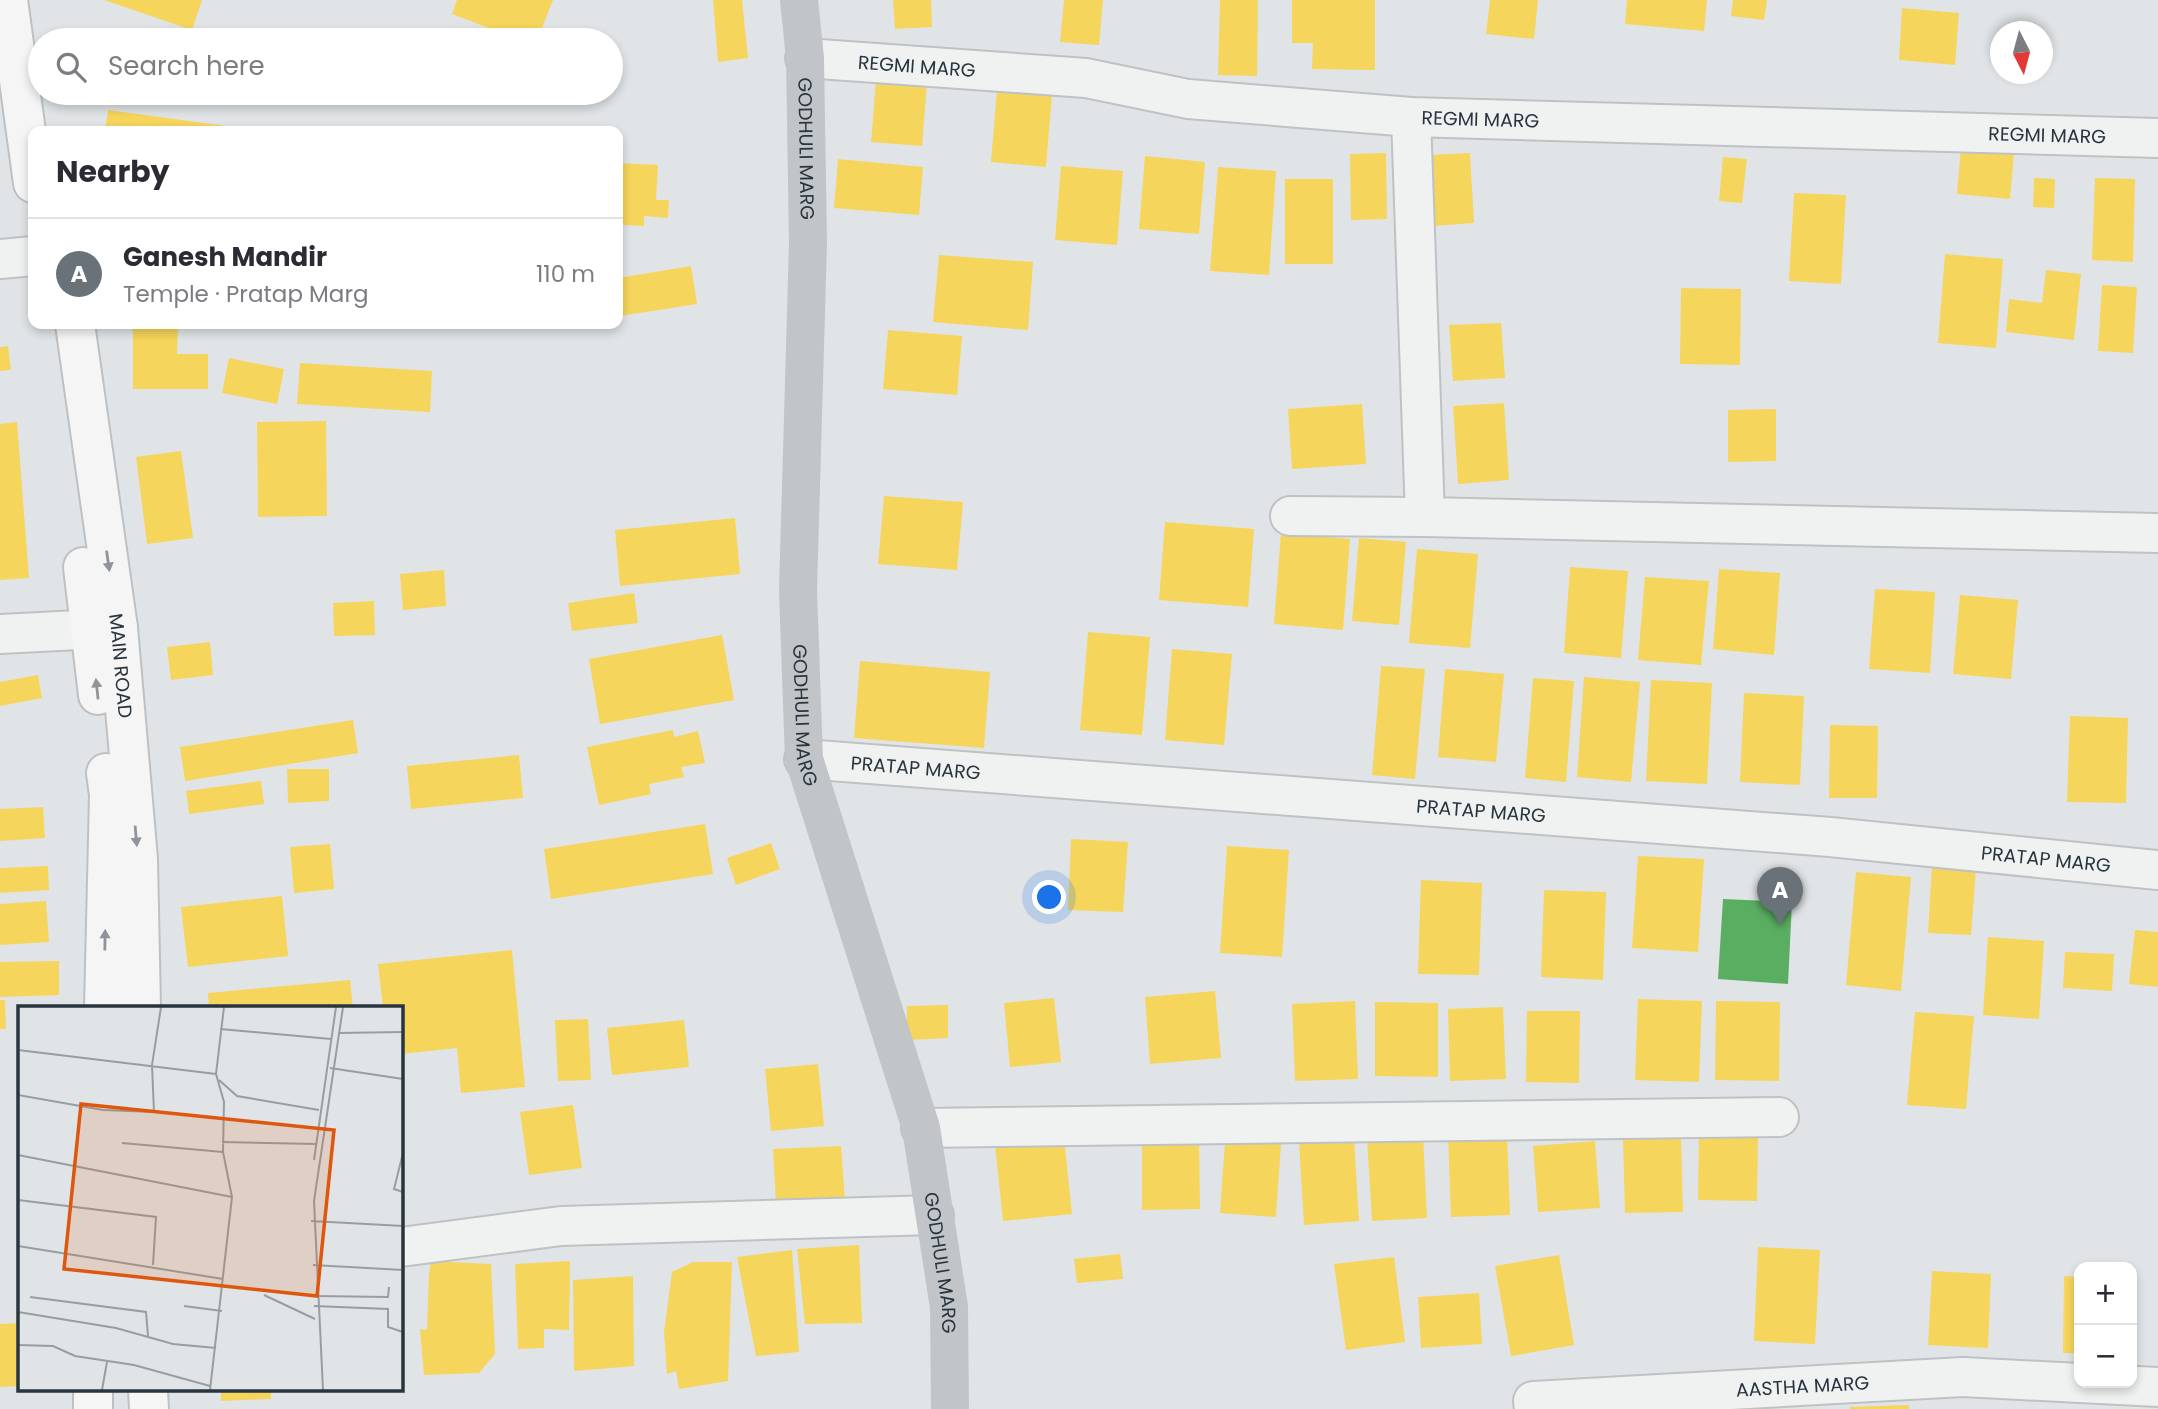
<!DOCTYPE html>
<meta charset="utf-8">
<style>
body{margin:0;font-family:Poppins,sans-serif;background:#f7f7f7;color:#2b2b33}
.controls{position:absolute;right:21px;bottom:21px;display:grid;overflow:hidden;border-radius:14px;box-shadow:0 4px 10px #0003}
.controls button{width:63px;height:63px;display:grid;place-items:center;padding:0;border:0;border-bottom:2px solid #e1e1e2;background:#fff;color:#2b2b33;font:35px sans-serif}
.compass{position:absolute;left:1990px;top:21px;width:63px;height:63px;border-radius:50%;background:#fff;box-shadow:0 4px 10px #0003;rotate:174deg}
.you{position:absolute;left:1050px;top:898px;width:24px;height:24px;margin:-18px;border:5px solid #fff;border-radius:50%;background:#1a73e8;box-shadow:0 0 0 10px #1a73e833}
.badge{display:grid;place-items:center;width:46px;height:46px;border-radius:50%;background:#697279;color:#fff;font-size:23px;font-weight:700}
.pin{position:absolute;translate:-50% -58px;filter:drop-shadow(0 2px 4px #0008)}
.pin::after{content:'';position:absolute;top:37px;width:24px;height:21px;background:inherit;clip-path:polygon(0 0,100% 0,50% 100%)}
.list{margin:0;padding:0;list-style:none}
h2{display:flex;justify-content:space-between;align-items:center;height:91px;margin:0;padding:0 28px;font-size:30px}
h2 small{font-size:23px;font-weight:400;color:#7c7c81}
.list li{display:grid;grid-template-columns:46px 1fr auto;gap:21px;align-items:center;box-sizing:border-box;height:112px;padding:0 28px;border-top:2px solid #e1e1e2}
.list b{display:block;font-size:26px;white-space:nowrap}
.list p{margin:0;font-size:23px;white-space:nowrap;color:#7c7c81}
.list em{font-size:23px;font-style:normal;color:#7c7c81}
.icon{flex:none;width:38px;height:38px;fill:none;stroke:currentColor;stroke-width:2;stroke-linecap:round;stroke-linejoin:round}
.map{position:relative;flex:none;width:2158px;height:1409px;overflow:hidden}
.search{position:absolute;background:#fff;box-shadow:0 4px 10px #0003;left:28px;top:28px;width:595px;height:77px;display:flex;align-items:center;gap:18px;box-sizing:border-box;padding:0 24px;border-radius:38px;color:#7c7c81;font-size:26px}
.panel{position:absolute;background:#fff;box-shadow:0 4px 10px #0003;left:28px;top:126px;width:595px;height:203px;border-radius:14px}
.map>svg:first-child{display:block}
.homes{fill:#f6d55c}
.public{fill:#5aae61}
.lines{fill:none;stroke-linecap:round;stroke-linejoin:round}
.street-casing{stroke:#bfc2c4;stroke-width:42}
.primary-casing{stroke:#bdc1c3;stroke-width:42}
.street{stroke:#f0f2f2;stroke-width:38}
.secondary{stroke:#c2c5c8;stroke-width:38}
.primary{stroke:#f5f5f6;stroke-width:38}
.oneway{fill:#8e949a}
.labels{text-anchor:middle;stroke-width:7;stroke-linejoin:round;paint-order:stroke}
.street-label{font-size:19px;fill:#28343e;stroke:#eef2f5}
.inset-road{fill:none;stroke:#979ea3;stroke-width:2}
.view{fill:#de570e;fill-opacity:0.15;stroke:#de570e;stroke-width:3.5}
.inset-edge{fill:none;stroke:#28343e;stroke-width:3.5}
</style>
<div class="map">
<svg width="2158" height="1409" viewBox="0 0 2158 1409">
<rect width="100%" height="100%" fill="#e1e4e6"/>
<path class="homes" d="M104,0H202L192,30Z
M457,0H553L537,40H520L452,14Z
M713,0H742L748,58L718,62Z
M893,0H931L932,27L895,29Z
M1064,0H1103L1099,45L1060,42Z
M1220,0H1258L1257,76L1218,75Z
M1292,0H1375V70L1312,69L1313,43H1292Z
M1490,0H1538L1534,39L1486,34Z
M1627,0H1707L1704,31L1625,24Z
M1733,0H1767L1764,20L1731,16Z
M1902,8L1959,13L1955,65L1899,60Z
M876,79L927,83L922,146L871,142Z
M997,90L1052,94L1046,167L991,162Z
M108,110L226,126V131H105Z
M1961,148L2014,153L2010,199L1957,194Z
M1386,153L1387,219L1351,220L1350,154Z
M1470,153L1474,223L1433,226L1429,155Z
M1145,156L1205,162L1199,234L1139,229Z
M1723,157L1747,159L1742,203L1719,201Z
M838,159L923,167L919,215L834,208Z
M618,163L658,165L656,200H669L668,218L644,216V226L622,225L621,243L618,242Z
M1061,166L1123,171L1117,245L1055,240Z
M1218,167L1276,171L1269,275L1210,271Z
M2034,178L2055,179L2054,208L2033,207Z
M2095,178L2135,179L2133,262L2092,260Z
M1285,179H1333V264H1285Z
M1794,193L1846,195L1841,284L1789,281Z
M1945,254L2003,259L1996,348L1938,343Z
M939,255L1033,262L1028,330L933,322Z
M691,266L697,304L620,316L618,278Z
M2046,270L2081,274L2074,340L2006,332L2009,299L2042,303Z
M2102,285L2137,287L2133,353L2098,351Z
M1681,288L1741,289L1740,365L1680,364Z
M1501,323L1505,378L1453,381L1449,325Z
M133,324H178L177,354H208V389H133Z
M888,330L962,336L957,395L883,389Z
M8,346L11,370L0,371V347Z
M229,358L284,369L277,404L222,393Z
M300,363L432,371L430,412L297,404Z
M1504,403L1509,480L1458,484L1453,406Z
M1362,404L1366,464L1292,469L1288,409Z
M1776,409V461L1728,462V410Z
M326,421L327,516L258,517L257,422Z
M17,422L29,578L0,580V424Z
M181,451L193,538L147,544L136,457Z
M884,496L963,502L957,570L878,564Z
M735,518L740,574L620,586L615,530Z
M1165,522L1254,529L1248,607L1159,600Z
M1281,533L1350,539L1343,630L1274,624Z
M1359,538L1406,542L1399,625L1352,621Z
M1417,549L1478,554L1470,648L1409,643Z
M1570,567L1628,571L1621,658L1564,653Z
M1719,569L1780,573L1774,655L1713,649Z
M444,570L446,606L403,610L400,574Z
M1645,577L1709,581L1701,665L1638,660Z
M1875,589L1935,592L1930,673L1869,669Z
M634,593L638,623L572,631L568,603Z
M1960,595L2018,600L2011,679L1953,674Z
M374,601L375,635L334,636L333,603Z
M1088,632L1150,637L1142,735L1080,730Z
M722,635L734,700L600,724L589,659Z
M210,642L213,675L171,680L167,647Z
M1172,649L1232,654L1224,745L1165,740Z
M860,661L990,672L984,748L854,738Z
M1381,666L1425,669L1415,779L1372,775Z
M1445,669L1504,674L1496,762L1438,757Z
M38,675L42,698L0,706V682Z
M1584,677L1640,682L1631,782L1577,777Z
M1533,678L1574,681L1566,782L1525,778Z
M1651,680L1712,683L1707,784L1646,781Z
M1744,693L1804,696L1800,785L1740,782Z
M2070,716L2128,718L2126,803L2067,802Z
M353,720L358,753L185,781L180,747Z
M1830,725L1878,726L1877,798H1829Z
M673,730L674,737L698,731L705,763L681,767L684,777L649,784L651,794L599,805L587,747Z
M519,755L523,798L411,809L407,766Z
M287,769H329V801L288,803Z
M261,781L264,804L189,814L186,791Z
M43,807L45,838L0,841V809Z
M705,824L713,874L551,899L544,849Z
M1071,839L1128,842L1123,912L1068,910Z
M771,843L780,869L736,885L727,858Z
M330,844L334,889L294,893L290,847Z
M1227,846L1289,850L1282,957L1220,953Z
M1638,856L1704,859L1698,952L1632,948Z
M1932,865L1976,868L1971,935L1928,933Z
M48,866L49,890L0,893V868Z
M1856,872L1911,877L1901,991L1846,985Z
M1421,880L1482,883L1479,975L1418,974Z
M1544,890L1606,892L1603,980L1541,977Z
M282,896L288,956L188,967L181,907Z
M46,901L49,942L0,945V904Z
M2135,930L2158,932V987L2129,984Z
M1988,937L2044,941L2039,1019L1983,1015Z
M512,950L525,1087L461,1093L457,1048L401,1054V1008H383L378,964Z
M2065,952L2114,954L2112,991L2063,988Z
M59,961V995L0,997V962Z
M350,980L353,1008H209L208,993Z
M1215,991L1221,1058L1150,1064L1145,997Z
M1054,998L1061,1062L1010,1067L1004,1003Z
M1638,999L1702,1001L1699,1082L1635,1080Z
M0,1000H5L6,1029H0Z
M1355,1001L1358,1079L1295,1081L1292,1004Z
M1716,1001L1780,1002L1779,1081L1715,1080Z
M1375,1002L1438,1003V1077L1375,1076Z
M948,1005V1038L907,1040V1006Z
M1503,1007L1506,1079L1450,1081L1448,1009Z
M1527,1011H1580L1579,1083L1526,1082Z
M1915,1012L1974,1016L1966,1109L1907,1105Z
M588,1019L591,1080L558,1081L555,1020Z
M684,1020L689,1067L612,1075L607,1028Z
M818,1064L824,1126L771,1131L765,1069Z
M573,1105L582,1168L529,1175L520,1112Z
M1507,1133L1510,1215L1451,1217L1448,1135Z
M1423,1135L1427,1218L1372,1221L1367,1138Z
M1699,1135L1758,1136L1757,1201L1698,1200Z
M1199,1137L1200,1209L1142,1210V1138Z
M1064,1138L1072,1214L1003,1221L995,1145Z
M1354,1138L1359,1221L1304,1225L1299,1142Z
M1681,1138L1683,1212L1625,1213L1623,1140Z
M1225,1141L1281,1144L1276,1217L1220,1213Z
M1595,1141L1600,1208L1538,1212L1533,1146Z
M841,1146L845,1200L776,1204L773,1149Z
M859,1245L862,1323L805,1324L797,1249Z
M1758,1247L1820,1250L1815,1344L1754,1341Z
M792,1250L799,1352L756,1356L737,1257Z
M1120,1254L1123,1279L1077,1283L1074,1259Z
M1559,1255L1574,1345L1511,1356L1495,1266Z
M1394,1257L1405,1342L1346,1350L1334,1264Z
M431,1261L491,1264L495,1354L479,1373L424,1375L420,1329L427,1330L429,1273Z
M570,1261L569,1330L544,1329V1348L518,1349L515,1264Z
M693,1262H732L728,1381L679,1389L676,1371L667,1374L664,1332L672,1272Z
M1932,1271L1991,1274L1988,1348L1928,1345Z
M633,1276L634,1366L574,1371L573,1280Z
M2064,1276L2079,1277V1353H2063Z
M1479,1293L1482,1344L1421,1348L1418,1297Z
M19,1323V1386L0,1387V1324Z
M221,1390H271V1399L221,1401Z
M1909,1405V1409H1850V1407Z"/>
<path class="public" d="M1723,899L1792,902L1788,984L1718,979Z"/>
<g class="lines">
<defs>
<g id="street">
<path id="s1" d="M805,58L1086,78L1188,99L1411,117L2158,138"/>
<path d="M1411,117L1425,517L2158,533"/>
<path d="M0,259L33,256"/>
<path d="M1290,516L1425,517"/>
<path d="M0,634L118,628"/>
<path id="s2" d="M804,759L1830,837L2158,870"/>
<path d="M921,1128L1779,1117"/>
<path d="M401,1247L561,1226L934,1215"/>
<path d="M2080,1383L2158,1387"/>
<path id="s3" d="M1534,1409L1533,1401L1963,1377L2079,1383"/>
</g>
<g id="primary">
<path d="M8,0L33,183"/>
<path id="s5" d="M75,324L118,628L138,859L141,1008"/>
<path d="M83,567L98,695"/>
<path d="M104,1008L109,795L106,773"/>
<path d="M148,1390L149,1409"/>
<path d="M93,1409V1390"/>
</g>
</defs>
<use href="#street" class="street-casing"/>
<use href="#primary" class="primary-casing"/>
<use href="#street" class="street"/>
<path class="secondary" id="s4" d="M799,0L805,58L808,243L798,590L804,759L921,1128L949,1307L950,1409"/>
<use href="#primary" class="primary"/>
</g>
<defs><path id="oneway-solid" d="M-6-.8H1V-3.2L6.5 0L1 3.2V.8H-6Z" transform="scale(1.75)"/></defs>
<g class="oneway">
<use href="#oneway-solid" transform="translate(108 561) rotate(82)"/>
<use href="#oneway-solid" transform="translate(97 689) rotate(-96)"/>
<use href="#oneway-solid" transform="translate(136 836) rotate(85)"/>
<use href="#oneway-solid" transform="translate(105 940) rotate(-89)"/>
</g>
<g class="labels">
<g class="street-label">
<text dy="7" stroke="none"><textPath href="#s1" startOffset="112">REGMI MARG</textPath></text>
<text dy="7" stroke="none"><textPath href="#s1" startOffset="679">REGMI MARG</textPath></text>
<text dy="7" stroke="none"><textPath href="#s1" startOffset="1246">REGMI MARG</textPath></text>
<text dy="7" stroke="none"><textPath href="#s4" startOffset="149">GODHULI MARG</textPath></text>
<text dy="7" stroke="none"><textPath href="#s5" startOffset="345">MAIN ROAD</textPath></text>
<text dy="7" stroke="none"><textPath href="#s4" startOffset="716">GODHULI MARG</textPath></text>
<text dy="7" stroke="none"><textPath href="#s2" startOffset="112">PRATAP MARG</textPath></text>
<text dy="7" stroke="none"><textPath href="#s2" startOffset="679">PRATAP MARG</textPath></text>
<text dy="7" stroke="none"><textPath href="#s2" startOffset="1246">PRATAP MARG</textPath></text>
<text dy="7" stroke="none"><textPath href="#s4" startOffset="1283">GODHULI MARG</textPath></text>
<text dy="7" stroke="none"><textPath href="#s3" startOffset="278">AASTHA MARG</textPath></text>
</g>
</g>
<g transform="translate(18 1006)">
<rect width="385" height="385" fill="#e1e4e6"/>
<path class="inset-road" d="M202,23L313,33M320,27L385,26M0,44L198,68M312,62L385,73M201,74L219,90L301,104M0,89L85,104L136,106L134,59L143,1M204,136L298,138M104,137L205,146M385,147L376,183L385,186M0,149L214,191M296,154L318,1M0,194L138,211L135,259M293,215L385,220M0,240L205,273M295,259L385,264M246,289L297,313M296,290L370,291L371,281M12,291L128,306L130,330M166,300L204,305M296,300L370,303V321L385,326M0,306L98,322L155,338L198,342M0,339L35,340L57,350L116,359L192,380M84,384L89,356M192,384L214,191L205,146L206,96L198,68L206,1M305,384L296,195L325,1"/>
<path class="view" d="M63,98L316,124L299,290L46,263Z"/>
<rect width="385" height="385" class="inset-edge"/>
</g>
</svg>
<div class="controls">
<button>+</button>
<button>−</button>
</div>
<svg class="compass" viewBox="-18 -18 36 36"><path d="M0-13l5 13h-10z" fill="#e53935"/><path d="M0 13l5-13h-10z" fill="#7c7c81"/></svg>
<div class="you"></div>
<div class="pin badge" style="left:1780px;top:925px">A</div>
<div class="search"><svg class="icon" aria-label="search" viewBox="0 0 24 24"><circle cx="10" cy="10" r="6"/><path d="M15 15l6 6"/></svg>Search here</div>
<section class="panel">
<h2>Nearby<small></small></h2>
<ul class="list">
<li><span class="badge">A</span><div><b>Ganesh Mandir</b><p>Temple · Pratap Marg</p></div><em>110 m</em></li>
</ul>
</section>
</div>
